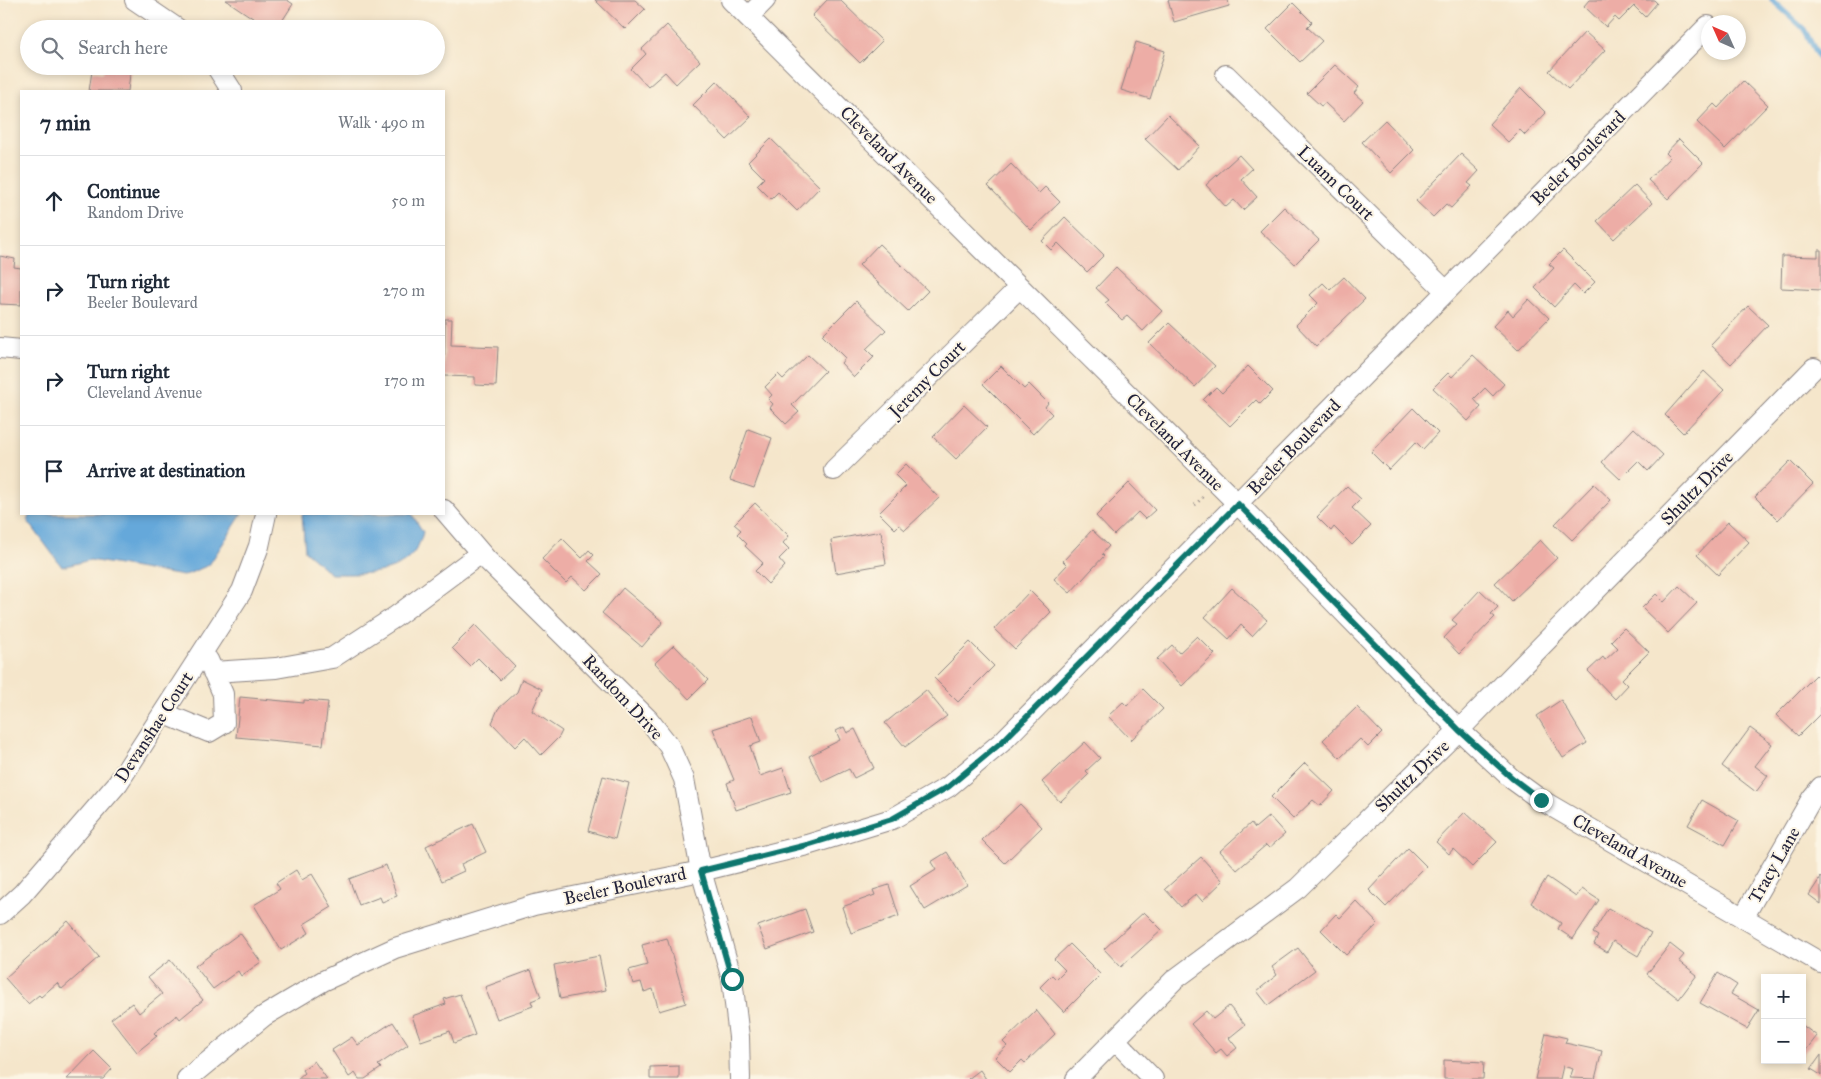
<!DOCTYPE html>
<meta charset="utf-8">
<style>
body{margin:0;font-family:"IM FELL Great Primer",serif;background:#f2f2f3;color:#1f2937}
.controls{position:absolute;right:15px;bottom:15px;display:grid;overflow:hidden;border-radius:0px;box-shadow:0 2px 8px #0003}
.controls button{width:45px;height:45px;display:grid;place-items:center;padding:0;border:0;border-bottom:1px solid #e0e1e3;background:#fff;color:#1f2937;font:25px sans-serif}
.compass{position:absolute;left:1701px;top:15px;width:45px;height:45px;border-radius:50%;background:#fff;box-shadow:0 2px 8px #0003;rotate:315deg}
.stop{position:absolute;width:15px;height:15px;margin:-11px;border:4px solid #0f766e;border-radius:50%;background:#fff}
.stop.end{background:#0f766e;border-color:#fff;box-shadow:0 1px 5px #0008}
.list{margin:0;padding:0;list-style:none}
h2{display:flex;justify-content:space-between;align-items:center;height:65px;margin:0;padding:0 20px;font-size:21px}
h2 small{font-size:16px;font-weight:400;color:#747a83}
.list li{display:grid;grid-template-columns:32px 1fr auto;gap:15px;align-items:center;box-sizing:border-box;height:90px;padding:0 20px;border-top:1px solid #e0e1e3}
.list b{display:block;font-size:19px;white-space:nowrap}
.list p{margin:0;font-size:16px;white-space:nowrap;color:#747a83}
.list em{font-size:16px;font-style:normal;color:#747a83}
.icon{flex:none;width:28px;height:28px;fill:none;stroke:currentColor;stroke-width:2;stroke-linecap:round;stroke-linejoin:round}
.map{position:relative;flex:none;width:1821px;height:1079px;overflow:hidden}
.search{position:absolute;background:#fff;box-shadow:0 2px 8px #0003;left:20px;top:20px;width:425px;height:55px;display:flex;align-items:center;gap:12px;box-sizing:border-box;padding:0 18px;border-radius:28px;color:#747a83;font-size:19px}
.panel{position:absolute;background:#fff;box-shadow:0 2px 8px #0003;left:20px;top:90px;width:425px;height:425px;border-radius:0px}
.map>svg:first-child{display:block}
.water{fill:#65a8da;stroke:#44658a}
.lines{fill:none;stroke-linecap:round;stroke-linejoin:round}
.stream{stroke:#65a8da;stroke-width:5}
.building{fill:#edada6}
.minor-casing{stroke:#8c8483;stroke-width:22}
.path{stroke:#8c8483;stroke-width:3;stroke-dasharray:1 4;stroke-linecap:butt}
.minor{stroke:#fff;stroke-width:20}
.route{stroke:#0f766e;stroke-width:6}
.labels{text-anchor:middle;stroke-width:4;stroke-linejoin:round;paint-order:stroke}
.street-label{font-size:18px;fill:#22223b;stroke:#fcf5e5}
</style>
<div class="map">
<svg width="1821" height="1079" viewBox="0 0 1821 1079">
<rect width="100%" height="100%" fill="#fcf5e5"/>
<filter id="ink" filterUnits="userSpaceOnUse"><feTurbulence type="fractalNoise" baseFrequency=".02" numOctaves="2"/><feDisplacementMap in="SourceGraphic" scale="10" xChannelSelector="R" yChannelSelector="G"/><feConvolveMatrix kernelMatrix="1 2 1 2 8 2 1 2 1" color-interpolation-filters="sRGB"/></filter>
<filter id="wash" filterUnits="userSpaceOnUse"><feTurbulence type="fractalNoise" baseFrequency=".0096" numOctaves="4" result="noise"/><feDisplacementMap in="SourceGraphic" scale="20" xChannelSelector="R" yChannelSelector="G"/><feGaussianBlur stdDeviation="1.12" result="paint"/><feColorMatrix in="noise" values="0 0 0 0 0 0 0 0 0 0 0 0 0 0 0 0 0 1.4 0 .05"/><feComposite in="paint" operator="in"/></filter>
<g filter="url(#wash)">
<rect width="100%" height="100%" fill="#f5e6cb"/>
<path class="water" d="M31,514H242L209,565L183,576L90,560L62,567L28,521Z
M302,514H412L423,532C413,577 368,574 331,574L305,551Z"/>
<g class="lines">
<path class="stream" d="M1772,0L1804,29L1821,61"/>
</g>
<g id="blocks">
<path class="building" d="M226,0H287L293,4L277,29H269Z
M595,0H635L645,9L625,29Z
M827,0H840L882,41L860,63L812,16Z
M1168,0H1228L1229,6L1174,22Z
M1589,0H1654L1657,3L1645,17L1634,6L1619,21L1615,17L1606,27L1584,6Z
M1293,3L1312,22L1307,27L1322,41L1300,62L1267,29Z
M667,25L700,61L676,84L665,72L648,87L631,69L646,54L642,49Z
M1585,32L1605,50L1568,89L1549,71Z
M1136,42L1165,51L1150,99L1121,90Z
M1335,65L1359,87L1354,93L1363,101L1344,121L1325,103L1321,106L1307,93Z
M103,66H131L128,91H89L92,71L103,73Z
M717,81L751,117L727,140L693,105Z
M1743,81L1768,105L1725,149L1697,122L1714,104L1718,108Z
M1521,88L1546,113L1525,135L1520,130L1508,142L1489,124Z
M1168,115L1200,146L1178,170L1145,139Z
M1385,120L1414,150L1391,173L1362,142Z
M771,139L820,187L797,211L778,192L771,199L757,185L764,178L748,162Z
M1679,139L1703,163L1668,199L1648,180L1670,157L1666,153Z
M1461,154L1479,171L1468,183L1472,186L1451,208L1446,204L1433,217L1416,201Z
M1239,155L1252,169L1241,179L1257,197L1243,210L1234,200L1226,207L1206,185Z
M1011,164L1039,193L1045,187L1060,202L1031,230L988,186Z
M1635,185L1652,203L1614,239L1597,221Z
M1284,207L1319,240L1295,264L1260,231Z
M1065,217L1104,255L1087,272L1058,243L1051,250L1042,241Z
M879,244L928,291L908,311L859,265Z
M1563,250L1595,282L1583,294L1574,285L1554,307L1535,288L1554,268L1549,264Z
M1818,250H1821V290L1781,288L1782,256L1818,257Z
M0,256L15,259L14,267L21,268V305L0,304Z
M1116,267L1162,311L1143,331L1127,316L1122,320L1105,303L1109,300L1096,288Z
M1344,277L1365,299L1316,346L1296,325L1318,303L1310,295L1323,283L1330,290Z
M1529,299L1549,318L1518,350L1493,326L1508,310L1513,316Z
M856,301L886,330L866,349L874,357L854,377L841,363L845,358L822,335Z
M1748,306L1768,325L1731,364L1711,345Z
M445,319H452L451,345L498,347L496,386L475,385V377L444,376Z
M1169,323L1215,366L1195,387L1149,343Z
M808,355L825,371L792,405L799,412L786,424L770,408L773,404L768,399L772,395L765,387L778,374L783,379Z
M1473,355L1504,384L1493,396L1485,388L1474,399L1481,407L1468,421L1433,388L1448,373L1452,377Z
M1001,366L1024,389L1029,384L1048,403L1045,407L1052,414L1033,434L983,384Z
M1248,366L1273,391L1260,404L1256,400L1230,426L1203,400L1216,387L1222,393Z
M1704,371L1724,390L1683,433L1665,415Z
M964,405L987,427L956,459L933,437Z
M1413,408L1438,433L1423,449L1416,442L1389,470L1371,452Z
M1634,428L1663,455L1648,471L1638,461L1620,479L1602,462Z
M748,429L772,438L754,488L730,480Z
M1790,461L1813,484L1778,520L1755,497Z
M906,464L939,498L905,530L899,525L895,529L879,513L906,486L895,475Z
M1129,483L1155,510L1145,519L1138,512L1114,535L1096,516Z
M1594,484L1611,500L1572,540L1555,524Z
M1347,486L1361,499L1352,508L1371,526L1352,545L1334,527L1331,531L1317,517Z
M755,503L789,536L783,543L789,549L779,559L785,566L768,584L755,571L763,563L745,546L747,544L737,534L741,530L734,524Z
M1728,522L1749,542L1718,575L1697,555Z
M1092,530L1109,546L1102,554L1104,556L1070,593L1054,579L1067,565L1063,561Z
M881,531L886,564L836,573L831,540Z
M562,538L582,558L589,550L594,555L588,561L602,574L586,590L572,577L566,583L542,559Z
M1540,540L1557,558L1512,601L1495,583Z
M1679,586L1697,603L1668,633L1642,608L1656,594L1664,602Z
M623,588L663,622L642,647L602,613Z
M1232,588L1267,620L1252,636L1241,625L1229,639L1205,617Z
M1480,590L1498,607L1491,614L1495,617L1459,654L1444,638L1457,624L1452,620Z
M1030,591L1051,612L1015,649L994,629Z
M475,625L515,666L500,680L478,658L470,666L452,648Z
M1624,628L1649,652L1622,679L1628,685L1615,699L1588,671L1603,657L1605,660L1618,648L1611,641Z
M1197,636L1215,654L1182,686L1157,659L1172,645L1179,653Z
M970,642L994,666L958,702L934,678Z
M674,645L708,680L689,699L655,663Z
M1816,675L1821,680V713L1798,736L1776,715Z
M522,679L542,689L532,711L562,731L559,737L541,755L525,737L515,747L492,723L498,709L517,692Z
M1143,689L1163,709L1131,740L1108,716L1123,702L1127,706Z
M926,690L947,716L905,747L885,723Z
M240,697L304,703V700L328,702L323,745L236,737Z
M1561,700L1587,743L1563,758L1537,716Z
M1357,707L1382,733L1368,747L1360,739L1340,758L1323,740Z
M752,716L761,742L750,746L760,776L783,768L791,792L736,810L727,783L734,780L713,729Z
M844,727L847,733L855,729L874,768L854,778L849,769L822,782L809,756L840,740L836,731Z
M1750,728L1772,744L1755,766L1768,776L1756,792L1722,766Z
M1085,742L1100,758L1086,771L1089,774L1060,802L1042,782Z
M1305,763L1334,791L1320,806L1313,800L1293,819L1271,797Z
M603,776L629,783L615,839L588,831Z
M1702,800L1739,821L1725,845L1688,825Z
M1020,804L1042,827L1005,863L982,840Z
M1465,812L1497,842L1472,867L1453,849L1449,854L1436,842Z
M1269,816L1285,834L1269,848L1266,845L1237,870L1220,851L1251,823L1255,828Z
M473,824L486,852L461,864L464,871L442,881L426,846Z
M1408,848L1426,866L1386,907L1369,890Z
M947,852L967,885L925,910L910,886L936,870L931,862Z
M1201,857L1223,881L1202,901L1196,894L1181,907L1165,889Z
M386,865L397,896L382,902L380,897L359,905L349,879Z
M296,870L302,880L312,874L332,907L304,924L309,933L281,950L254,905L280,889L276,883Z
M1547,877L1576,897L1582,889L1599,900L1573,939L1558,929L1561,923L1531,903Z
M1821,877V904L1809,895Z
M889,885L899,916L851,933L842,907L875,895L873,890Z
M1356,901L1378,924L1346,955L1321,930L1336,914L1340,918Z
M1608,908L1651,933L1638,956L1613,941L1607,952L1594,944L1598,936L1593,933Z
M805,909L813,932L767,949L758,926Z
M1144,912L1162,930L1121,967L1104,949Z
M68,921L99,957L62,989L57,983L41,997L39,995L28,1004L5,978Z
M240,933L261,962L241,976L238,971L213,989L195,966Z
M667,938L686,1003L659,1011L653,989L644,992L641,982L633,984L629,970L647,965L642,945Z
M1070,944L1101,975L1064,1012L1040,987L1052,975L1056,979L1065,970L1054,959Z
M1670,944L1684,955L1679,961L1697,975L1679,999L1647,974Z
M1298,948L1315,970L1268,1005L1257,991L1277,975L1272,967Z
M599,956L606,990L560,999L554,965Z
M170,960L203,1000L180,1019L177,1015L154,1033L157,1036L137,1052L111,1019L132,1003L139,1013L162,994L148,977Z
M531,970L541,997L531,1001L533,1006L497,1019L485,987Z
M1718,973L1737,985L1731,994L1759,1010L1747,1029L1700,1003Z
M460,994L475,1035L454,1043L450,1031L421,1041L412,1016L446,1004L444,999Z
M1229,1006L1245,1025L1229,1038L1237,1048L1227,1056L1221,1049L1216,1053L1191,1024L1206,1011L1213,1019Z
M1036,1010L1055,1034L1025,1063L1022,1060L1010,1072L995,1057L1007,1046L1003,1042Z
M393,1022L408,1045L378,1065L381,1068L365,1079H359L355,1073L349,1077L332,1050L352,1037L358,1045Z
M1802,1025L1817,1036L1802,1055Z
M1546,1033L1567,1038L1565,1043L1602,1051L1595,1079L1570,1078L1573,1069L1563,1066L1560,1079H1535Z
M94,1051L112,1069L103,1079H67Z
M1821,1055V1075L1811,1069Z
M1444,1060L1484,1062L1483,1079H1444Z
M314,1061L327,1079H297L304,1073L302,1070Z
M679,1066V1079H650V1067Z
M980,1070L986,1079H968Z"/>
</g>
</g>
<g filter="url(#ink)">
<use href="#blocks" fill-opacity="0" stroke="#8c8483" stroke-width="1"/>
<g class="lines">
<defs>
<path id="minor" d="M135,0L178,29
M731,0L1238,504L1459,730L1512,779L1541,800L1821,963
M748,17L765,0
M216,66L232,91
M1226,75L1446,291
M0,348L21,350
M834,470L1020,287
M444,510L486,559L648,719L669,746L684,779L701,871L732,979L739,1037L740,1079
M213,672L276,668L332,658L395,617L481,553
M163,713L209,732L224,723L223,694L208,660
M0,914L22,894L118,783L242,591L259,546L266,514
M1743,918L1812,798L1821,787
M1115,1040L1153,1079
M187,1079L264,1016L323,981L395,948L534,905L701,871L807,845L892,819L948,787L1002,742L1708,26
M1076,1079L1174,980L1298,888L1459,730L1814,368"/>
</defs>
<use href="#minor" class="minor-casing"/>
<path class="path" d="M1195,505L1205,495"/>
<use href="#minor" class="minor"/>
</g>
</g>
<g class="lines" filter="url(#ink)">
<path class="route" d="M732,979L701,871L807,845L892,819L948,787L1002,742L1238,504L1459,730L1512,778L1541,800"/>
</g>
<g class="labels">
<g class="street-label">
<text transform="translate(889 155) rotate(45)" y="6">Cleveland Avenue</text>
<text transform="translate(1578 158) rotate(-45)" y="6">Beeler Boulevard</text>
<text transform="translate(1336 183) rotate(44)" y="6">Luann Court</text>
<text transform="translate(927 379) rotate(-45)" y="6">Jeremy Court</text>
<text transform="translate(1175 442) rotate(45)" y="6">Cleveland Avenue</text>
<text transform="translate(1294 447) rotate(-46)" y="6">Beeler Boulevard</text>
<text transform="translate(1697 488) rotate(-46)" y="6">Shultz Drive</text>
<text transform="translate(623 697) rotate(47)" y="6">Random Drive</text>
<text transform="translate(154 727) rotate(-57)" y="6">Devanshae Court</text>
<text transform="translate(1412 776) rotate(-44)" y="6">Shultz Drive</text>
<text transform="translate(1630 851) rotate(30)" y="6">Cleveland Avenue</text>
<text transform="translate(1774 865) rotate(-60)" y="6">Tracy Lane</text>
<text transform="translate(625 886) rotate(-12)" y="6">Beeler Boulevard</text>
</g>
</g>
</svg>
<div class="controls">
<button>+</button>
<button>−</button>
</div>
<svg class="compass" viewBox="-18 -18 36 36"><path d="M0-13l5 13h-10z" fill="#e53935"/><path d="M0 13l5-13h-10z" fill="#747a83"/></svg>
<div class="stop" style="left:732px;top:979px"></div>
<div class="stop end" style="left:1541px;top:800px"></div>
<div class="search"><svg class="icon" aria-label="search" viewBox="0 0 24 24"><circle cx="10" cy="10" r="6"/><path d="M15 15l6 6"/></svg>Search here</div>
<section class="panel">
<h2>7 min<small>Walk · 490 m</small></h2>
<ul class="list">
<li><svg class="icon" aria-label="ahead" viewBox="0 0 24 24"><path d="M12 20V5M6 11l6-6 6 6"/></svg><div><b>Continue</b><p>Random Drive</p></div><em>50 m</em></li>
<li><svg class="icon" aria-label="right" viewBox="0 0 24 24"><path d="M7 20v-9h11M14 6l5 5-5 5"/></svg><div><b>Turn right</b><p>Beeler Boulevard</p></div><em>270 m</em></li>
<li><svg class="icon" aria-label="right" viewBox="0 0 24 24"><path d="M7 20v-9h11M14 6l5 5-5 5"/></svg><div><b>Turn right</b><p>Cleveland Avenue</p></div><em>170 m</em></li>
<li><svg class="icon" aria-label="arrive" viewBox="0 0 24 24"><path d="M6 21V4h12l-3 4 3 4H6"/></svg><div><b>Arrive at destination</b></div></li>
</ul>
</section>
</div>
